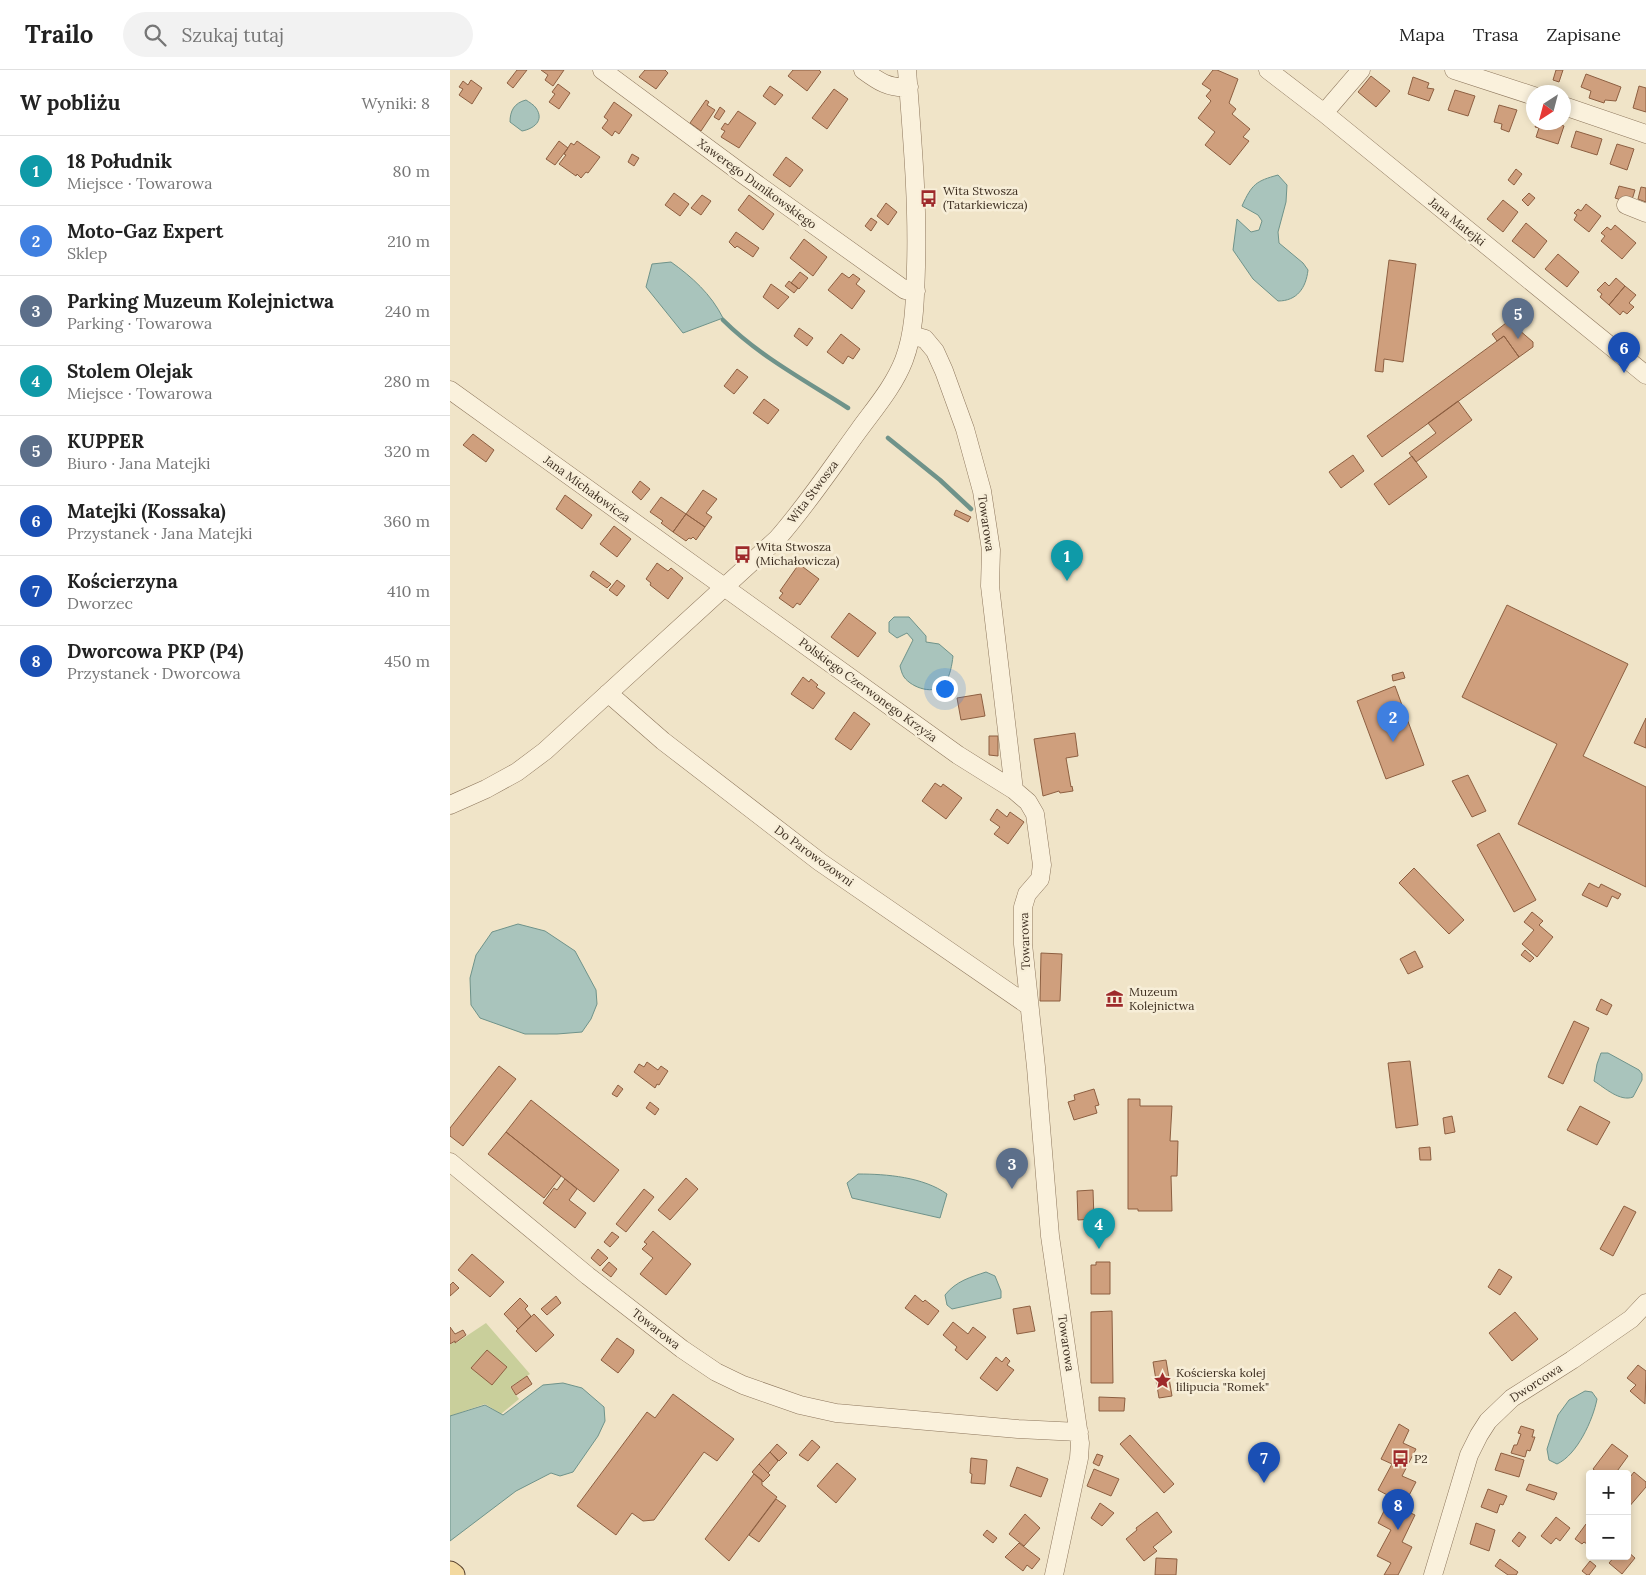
<!DOCTYPE html>
<html lang="pl">
<meta charset="utf-8">
<style>
body{margin:0;font-family:Lora,serif;background:#f2f2f2;color:#222}
.controls{position:absolute;right:15px;bottom:15px;display:grid;overflow:hidden;border-radius:5px;box-shadow:0 2px 8px #0003}
.controls button{width:45px;height:45px;display:grid;place-items:center;padding:0;border:0;border-bottom:1px solid #e0e0e0;background:#fff;color:#222;font:25px sans-serif}
.compass{position:absolute;left:1076px;top:15px;width:45px;height:45px;border-radius:50%;background:#fff;box-shadow:0 2px 8px #0003;rotate:216deg}
.you{position:absolute;left:494px;top:618px;width:18px;height:18px;margin:-12px;border:4px solid #fff;border-radius:50%;background:#1a73e8;box-shadow:0 0 0 8px #1a73e833}
.badge{display:grid;place-items:center;width:32px;height:32px;border-radius:50%;background:#db2777;color:#fff;font-size:16px;font-weight:700}
.pin{position:absolute;translate:-50% -41px;filter:drop-shadow(0 1px 2px #0008)}
.pin::after{content:'';position:absolute;top:26px;width:18px;height:15px;background:inherit;clip-path:polygon(0 0,100% 0,50% 100%)}
.list{margin:0;padding:0;list-style:none}
h2{display:flex;justify-content:space-between;align-items:center;height:65px;margin:0;padding:0 20px;font-size:21px}
h2 small{font-size:16px;font-weight:400;color:#767676}
.list li{display:grid;grid-template-columns:32px 1fr auto;gap:15px;align-items:center;box-sizing:border-box;height:70px;padding:0 20px;border-top:1px solid #e0e0e0}
.list b{display:block;font-size:19px;white-space:nowrap}
.list p{margin:0;font-size:16px;white-space:nowrap;color:#767676}
.list em{font-size:16px;font-style:normal;color:#767676}
.icon{flex:none;width:28px;height:28px;fill:none;stroke:currentColor;stroke-width:2;stroke-linecap:round;stroke-linejoin:round}
.map{position:relative;flex:none;width:1196px;height:1505px;overflow:hidden}
header{display:flex;align-items:center;gap:30px;box-sizing:border-box;height:70px;padding:0 25px;background:#fff;border-bottom:1px solid #e0e0e0}
header strong{font-size:24px}
nav{display:flex;gap:28px;margin-inline-start:auto;font-size:18px}
.search{width:350px;height:45px;background:#f2f2f2;display:flex;align-items:center;gap:12px;box-sizing:border-box;padding:0 18px;border-radius:28px;color:#767676;font-size:19px}
main{display:flex}
aside{flex:1;background:#fff}
.map>svg:first-child{display:block}
.green{fill:#c9cf9b}
.water{fill:#a9c4bc;stroke:#6f938a}
.lines{fill:none;stroke-linecap:round;stroke-linejoin:round}
.stream{stroke:#6f938a;stroke-width:4.5}
.building{fill:#cf9f7d;stroke:#8d5f41}
.minor-casing{stroke:#8d765c;stroke-width:19}
.major-casing{stroke:#5b4430;stroke-width:23}
.minor{stroke:#faf1dc;stroke-width:18}
.major{stroke:#f3d9a0;stroke-width:21}
.labels{text-anchor:middle;stroke-width:5;stroke-linejoin:round;paint-order:stroke}
.street-label{font-size:12px;fill:#3d2e20;stroke:#f7eed8}
.poi-label{font-size:12px;fill:#3d2e20;stroke:#f7eed8;text-anchor:start}
</style>
<header>
<strong>Trailo</strong>
<div class="search"><svg class="icon" aria-label="search" viewBox="0 0 24 24"><circle cx="10" cy="10" r="6"/><path d="M15 15l6 6"/></svg>Szukaj tutaj</div>
<nav><a>Mapa</a><a>Trasa</a><a>Zapisane</a></nav>
</header>
<main>
<aside>
<h2>W pobliżu<small>Wyniki: 8</small></h2>
<ul class="list">
<li><span class="badge" style="background:#0f9aa8">1</span><div><b>18 Południk</b><p>Miejsce · Towarowa</p></div><em>80 m</em></li>
<li><span class="badge" style="background:#3f7fe0">2</span><div><b>Moto-Gaz Expert</b><p>Sklep</p></div><em>210 m</em></li>
<li><span class="badge" style="background:#5c6f8a">3</span><div><b>Parking Muzeum Kolejnictwa</b><p>Parking · Towarowa</p></div><em>240 m</em></li>
<li><span class="badge" style="background:#0f9aa8">4</span><div><b>Stolem Olejak</b><p>Miejsce · Towarowa</p></div><em>280 m</em></li>
<li><span class="badge" style="background:#5c6f8a">5</span><div><b>KUPPER</b><p>Biuro · Jana Matejki</p></div><em>320 m</em></li>
<li><span class="badge" style="background:#1a4fb4">6</span><div><b>Matejki (Kossaka)</b><p>Przystanek · Jana Matejki</p></div><em>360 m</em></li>
<li><span class="badge" style="background:#1a4fb4">7</span><div><b>Kościerzyna</b><p>Dworzec</p></div><em>410 m</em></li>
<li><span class="badge" style="background:#1a4fb4">8</span><div><b>Dworcowa PKP (P4)</b><p>Przystanek · Dworcowa</p></div><em>450 m</em></li>
</ul>
</aside>
<div class="map">
<svg width="1196" height="1505" viewBox="0 0 1196 1505">
<rect width="100%" height="100%" fill="#f0e4c8"/>
<path class="green" d="M36,1253L80,1304L60,1317L69,1329L51,1344L35,1334L0,1346V1275L4,1272L6,1273Z"/>
<path class="water" d="M76,30C79,32 84,35 86,38C95,51 83,59 72,61L60,52C60,41 64,33 76,30Z
M828,105L837,115L836,132L828,162L829,173L853,193L858,200C856,218 847,231 828,231L803,209L783,180L787,149L801,162L809,160L812,151L808,145L792,136C802,114 806,111 828,105Z
M221,192C242,207 261,224 273,248L233,263L196,217L202,194Z
M444,547H459L476,566V572L489,574L503,586C502,595 500,606 495,613C485,626 462,618 454,607C452,604 451,600 450,596L463,570L457,563L447,568L439,562V552Z
M68,854L95,861L125,881L146,920L147,934L141,949L132,962L107,964H75L30,948L21,935L20,908L26,885L42,862Z
M1151,983H1158L1189,1000L1192,1004V1010L1183,1027C1170,1032 1155,1018 1144,1011L1147,994Z
M408,1104C437,1104 473,1107 497,1124L490,1148L402,1128L397,1113Z
M536,1202L545,1206L551,1221V1228L502,1239L497,1235L495,1225C506,1211 521,1207 536,1202Z
M113,1313L132,1318L154,1337L155,1351L148,1366L123,1402L110,1406L101,1403L66,1421L0,1471V1346L35,1335L53,1345L93,1315Z
M1135,1321L1142,1322L1147,1329C1143,1350 1127,1385 1107,1394L1099,1390L1097,1379L1108,1345L1119,1330Z"/>
<g class="lines">
<path class="stream" d="M273,250C309,286 356,311 398,338
M438,368L490,410L521,439"/>
</g>
<path class="building" d="M67,0H77L63,18L57,13Z
M91,0H114L103,16L95,10L98,5Z
M195,0H215L218,3L206,19L189,7Z
M343,0H369L371,2L357,21L338,6Z
M763,0H767L788,9L779,33L786,39L782,44L800,59L793,67L799,71L780,95L755,75L765,62L748,48L761,31L756,26L761,20L752,14Z
M1106,0H1113L1109,12L1103,10Z
M1136,4L1171,17L1166,31L1155,30L1154,33L1139,28L1141,21L1131,17Z
M921,6L940,21L926,37L908,22Z
M963,7L979,13L977,18L984,19L979,31L958,24Z
M21,10L32,18L22,34L9,25L13,19L9,17L13,11L18,15Z
M108,14L120,23L109,39L99,32L105,24L102,22Z
M320,16L333,25L325,35L313,26Z
M1189,16L1196,18V42L1183,38Z
M384,19L398,29L377,59L362,48Z
M1005,20L1025,26L1018,46L998,40Z
M256,30L259,32L257,35L265,40L251,61L240,53Z
M164,32L182,45L169,64L165,61L162,66L152,58L158,50L154,47Z
M1049,35L1067,40L1059,62L1051,59L1052,54L1044,52Z
M270,37L275,41L269,50L264,47Z
M288,41L306,53L289,78L271,67L275,61L271,59L275,53L278,55Z
M1087,52H1105L1114,56L1108,74L1086,67L1089,58L1085,57Z
M1126,61L1152,69L1147,85L1121,77Z
M109,71L118,78L105,95L96,89Z
M127,71L150,87L138,103L136,102L131,108L127,104L126,106L109,94L116,85L114,84L121,73L124,75Z
M1167,74L1184,79L1177,100L1160,94Z
M182,84L189,88L184,96L178,92Z
M336,87L353,100L340,117L323,105Z
M1066,99L1072,104L1064,115L1058,110Z
M1169,116L1185,120L1181,133L1165,128Z
M1191,117L1196,118V132L1188,129Z
M224,123L239,134L230,146L215,135Z
M1079,123L1085,128L1078,136L1072,130Z
M252,125L261,131L251,145L241,138Z
M299,125L324,144L313,160L288,140Z
M1053,130L1068,142L1053,162L1037,149Z
M436,133L447,142L438,155L427,146Z
M1136,134L1151,146L1139,162L1124,150L1127,145L1124,143L1128,139L1131,141Z
M421,148L427,152L421,161L415,156Z
M1076,153L1097,171L1084,188L1062,171Z
M1165,155L1186,173L1172,189L1151,171L1155,166L1151,163L1157,157L1161,160Z
M286,162L309,178L303,187L287,176L285,178L279,172Z
M354,169L377,187L363,206L340,188Z
M1108,184L1129,202L1117,217L1095,199Z
M939,190L966,194L953,292L934,289L933,302L925,301Z
M350,202L358,208L349,219L341,213Z
M392,203L399,208L403,204L410,209L406,214L415,221L402,239L378,220Z
M1166,208L1175,216L1159,235L1150,227L1152,224L1147,220L1155,212L1159,216Z
M339,211L348,218L344,223L335,216Z
M321,214L339,227L328,239L313,227Z
M1175,216L1186,225L1179,233L1184,237L1177,244L1173,241L1170,245L1159,235Z
M1056,253H1061L1083,272V277L1069,287L1054,266L1047,271L1042,264Z
M349,258L363,268L357,276L344,266Z
M391,264L410,279L403,289L398,286L393,294L377,282Z
M1054,266L1069,287L932,387L917,366Z
M287,299L298,307L284,324L274,316Z
M314,329L329,340L318,354L303,343Z
M1008,331L1022,350L966,392L959,383L986,363L978,353Z
M23,364L44,380L36,392L13,375Z
M903,385L914,401L891,418L879,402Z
M962,386L977,407L939,435L924,414Z
M190,411L200,419L191,430L182,422Z
M253,420L267,429L256,443L262,447L255,457L236,444Z
M115,425L142,445L132,459L106,439Z
M211,427L236,444L223,462L211,453L213,451L200,442Z
M506,440L521,447L518,452L504,445Z
M236,444L255,457L246,470L243,467L241,469L239,468L236,471L223,462Z
M164,456L181,469L167,487L150,474Z
M207,493L218,501L221,498L233,508L218,529L200,515L201,513L196,509Z
M349,494L369,509L350,535L347,533L343,538L329,528L333,523L330,521Z
M143,501L161,514L157,518L140,506Z
M167,510L175,516L167,526L159,520Z
M1057,535L1178,594L1133,686L1196,717V817L1068,754L1107,674L1012,627Z
M399,543L426,563L408,587L381,567Z
M953,602L955,608L943,611L942,605Z
M353,607L359,612L361,609L368,615L366,617L375,623L363,639L341,624Z
M945,616L974,695L936,709L907,631Z
M531,624L535,646L511,650L507,628Z
M404,642L420,654L401,680L385,669Z
M1196,648V678L1184,673Z
M625,663L628,686L616,688L621,717L622,716L623,721L610,723L609,721L593,726L584,669Z
M539,666H548V686L539,685Z
M1018,705L1036,741L1022,747L1002,711Z
M485,713L491,717L493,714L512,728L496,749L472,731Z
M547,739L557,747L560,742L574,752L558,774L544,764L550,757L540,750Z
M1049,763L1086,830L1064,842L1027,775Z
M964,798L1014,850L999,864L949,813Z
M1139,813L1149,818L1151,814L1171,824L1168,829L1162,826L1157,837L1132,825Z
M1082,842L1093,851L1089,855L1103,867L1087,887L1072,874L1084,860L1074,852Z
M1075,880L1084,888L1080,892L1071,885Z
M965,881L973,897L958,904L950,889Z
M591,883L612,884L610,931H590Z
M1151,929L1162,935L1157,945L1146,940Z
M1124,951L1139,958L1113,1014L1098,1007Z
M960,991L968,1055L946,1058L938,993Z
M197,992L208,1000L211,996L218,1001L209,1015L207,1014L205,1018L184,1002L189,994L194,997Z
M49,996L66,1009L13,1076L0,1066V1058Z
M168,1015L173,1019L167,1027L162,1024Z
M644,1019L649,1035L645,1036L647,1043L624,1050L618,1032L625,1030L624,1025Z
M678,1029H690V1036H722L720,1071H728L727,1106H721L722,1141H688V1139H678Z
M81,1030L169,1100L144,1132L56,1062Z
M200,1032L209,1039L205,1045L196,1038Z
M1130,1036L1160,1052L1147,1075L1117,1060Z
M1002,1046L1005,1062L995,1064L993,1048Z
M56,1062L111,1106L94,1128L38,1084Z
M980,1077L981,1090H970L969,1078Z
M236,1108L248,1119L220,1150L208,1140Z
M115,1109L127,1119L119,1130L136,1143L125,1158L93,1133L104,1118L107,1120Z
M194,1119L204,1127L176,1162L166,1154Z
M643,1120L644,1149L628,1150L627,1121Z
M1174,1136L1186,1142L1163,1186L1150,1179Z
M203,1161L241,1194L216,1225L190,1204L203,1188L192,1179L197,1174L194,1172Z
M162,1162L169,1167L160,1177L154,1172Z
M148,1179L158,1188L150,1196L141,1188Z
M22,1184L54,1212L40,1227L8,1200Z
M159,1192L167,1199L161,1207L152,1200Z
M646,1192H660V1224H641V1195H646Z
M1049,1199L1062,1207L1050,1225L1038,1217Z
M3,1212L9,1218L0,1226V1215Z
M465,1225L473,1232L475,1230L489,1241L478,1255L455,1238Z
M106,1226L111,1233L97,1245L91,1239Z
M70,1228L78,1236L75,1239L81,1246L68,1259L54,1244Z
M580,1236L585,1261L567,1264L563,1239Z
M662,1241L663,1313H641V1242Z
M1065,1242L1088,1269L1062,1291L1039,1263Z
M84,1244L104,1265L86,1282L66,1261Z
M503,1252L518,1264L523,1257L536,1267L517,1290L505,1280L507,1277L493,1265Z
M0,1257L5,1264L13,1260L16,1265L5,1273V1271L0,1274Z
M167,1268L184,1280L183,1284L168,1303L151,1290Z
M37,1280L57,1297L42,1315L21,1298Z
M546,1287L552,1292L556,1287L560,1291L557,1295L564,1300L547,1321L530,1308Z
M716,1290L722,1326L709,1328L703,1292Z
M1188,1295L1196,1301L1195,1334L1180,1321L1186,1315L1177,1308Z
M77,1306L82,1314L66,1325L61,1317Z
M223,1324L284,1369L267,1391L254,1382L204,1450L193,1451L182,1443L166,1465L127,1436L197,1342L205,1348Z
M649,1327L675,1328L674,1341H649Z
M949,1354L959,1360L953,1373L966,1379L952,1406L966,1412L952,1439L965,1445L952,1472L962,1477L948,1505H934L941,1493L927,1486L941,1460L928,1453L941,1427L928,1420L942,1394L931,1389Z
M1071,1356L1084,1360L1082,1367H1085L1080,1381L1077,1380L1075,1387L1061,1383L1064,1375H1067L1071,1364L1068,1363Z
M680,1365L724,1414L714,1423L670,1374Z
M362,1370L370,1377L358,1391L349,1385Z
M327,1374L337,1383L329,1391L320,1382Z
M1162,1374L1178,1386L1165,1404H1149L1143,1399Z
M320,1382L328,1391L318,1403L309,1394Z
M1051,1383L1074,1390L1069,1407L1045,1400Z
M647,1384L653,1386L649,1396L643,1393Z
M521,1388L537,1390L535,1414L521,1413L522,1404L520,1403Z
M387,1393L406,1409L386,1433L367,1416Z
M309,1394L320,1405L313,1412L302,1402Z
M567,1397L598,1409L591,1427L560,1416Z
M644,1399L669,1409L661,1426L637,1416Z
M1184,1402L1196,1412V1417L1178,1438L1177,1411Z
M304,1404L312,1410V1415L327,1427L279,1491L255,1469Z
M1079,1414L1107,1423L1104,1430L1076,1420Z
M1038,1419L1057,1426L1053,1435L1050,1434L1047,1443L1031,1437Z
M326,1429L336,1436L309,1472L299,1465Z
M650,1433L664,1443L652,1456L641,1448Z
M707,1442L722,1462L703,1477L707,1481L694,1491L676,1469L687,1460L686,1458Z
M575,1444L590,1458L574,1476L559,1464Z
M1106,1447L1120,1458L1110,1471L1106,1468L1101,1474L1091,1466Z
M1026,1453L1045,1460L1039,1481L1020,1474Z
M1136,1454L1140,1458V1476L1134,1472L1132,1474L1125,1469Z
M537,1460L547,1468L543,1473L533,1465Z
M1069,1462L1076,1467L1069,1477L1062,1471Z
M569,1473L590,1489L582,1499L577,1495L573,1501L555,1487Z
M1177,1481L1185,1488L1172,1504L1159,1493L1165,1486H1177Z
M706,1488L727,1489L726,1505H705Z
M1050,1489L1068,1502L1066,1505H1058L1045,1496Z
M1140,1491L1146,1496L1139,1505H1137L1132,1501Z"/>
<g class="lines">
<defs>
<path id="minor" d="M152,0L294,105L455,220L466,221
M413,0C428,11 439,19 459,17
M818,0L874,43L1196,305
M1004,0L1084,26
M1114,36L1196,64
M874,43L911,0
M1176,135L1196,143
M461,265L475,269L485,281L494,301L515,359L532,421L541,480L540,516L564,720L578,732L585,744L592,795L590,809L577,824L573,837V874L586,997L600,1166L630,1373L629,1388L604,1505
M0,320L508,685L564,720
M158,623L213,671L370,792L579,936
M0,735L36,719L67,702L95,681L327,469C357,435 382,397 409,360C425,338 444,316 454,290C465,261 465,228 466,197C468,131 462,66 457,0
M0,1092L138,1206L232,1279L266,1302L293,1315L350,1335L386,1343L568,1359L629,1362
M983,1505L1019,1385L1029,1365L1038,1351L1062,1328L1122,1290L1181,1249L1196,1233"/>
<path id="major" d="M0,1502L4,1505"/>
</defs>
<use href="#minor" class="minor-casing"/>
<use href="#major" class="major-casing"/>
<use href="#minor" class="minor"/>
<use href="#major" class="major"/>
</g>
<defs>
<symbol id="bus-bare" viewBox="-9 -9 18 18"><path d="M-5-6H5V4H4V6H2V4H-2V6H-4V4H-5ZM-3.5-4V0h7V-4ZM-3.5 1.2v1.5H-2V1.2ZM2 1.2v1.5H3.5V1.2Z" fill="#9e2a2b" stroke="#f7eed8" stroke-width="2.5" paint-order="stroke"/></symbol>
<symbol id="museum-bare" viewBox="-9 -9 18 18"><path d="M0-6L6-3V-2H-6V-3ZM-5-1h2V3h-2ZM-1-1h2V3h-2ZM3-1h2V3H3ZM-6 4H6V6H-6Z" fill="#9e2a2b" stroke="#f7eed8" stroke-width="2.5" paint-order="stroke"/></symbol>
<symbol id="sight-bare" viewBox="-9 -9 18 18"><path d="M0-6L1.8-2.2L6-1.7L2.9 1.2L3.7 5.4L0 3.3L-3.7 5.4L-2.9 1.2L-6-1.7L-1.8-2.2Z" fill="#9e2a2b" stroke="#f7eed8" stroke-width="2.5" paint-order="stroke"/></symbol>
</defs>
<g fill-rule="evenodd">
<use href="#bus-bare" x="466" y="116" width="25" height="25"/>
<use href="#bus-bare" x="280" y="472" width="25" height="25"/>
<use href="#museum-bare" x="652" y="916" width="25" height="25"/>
<use href="#sight-bare" x="700" y="1298" width="25" height="25"/>
<use href="#bus-bare" x="938" y="1376" width="25" height="25"/>
</g>
<g class="labels">
<g class="street-label">
<text transform="translate(307 114) rotate(36)" y="4">Xawerego Dunikowskiego</text>
<text transform="translate(1007 152) rotate(39)" y="4">Jana Matejki</text>
<text transform="translate(137 419) rotate(36)" y="4">Jana Michałowicza</text>
<text transform="translate(363 422) rotate(-53)" y="4">Wita Stwosza</text>
<text transform="translate(536 453) rotate(82)" y="4">Towarowa</text>
<text transform="translate(418 620) rotate(36)" y="4">Polskiego Czerwonego Krzyża</text>
<text transform="translate(364 786) rotate(36)" y="4">Do Parowozowni</text>
<text transform="translate(575 871) rotate(-92)" y="4">Towarowa</text>
<text transform="translate(206 1259) rotate(38)" y="4">Towarowa</text>
<text transform="translate(616 1273) rotate(82)" y="4">Towarowa</text>
<text transform="translate(1086 1313) rotate(-33)" y="4">Dworcowa</text>
</g>
<g class="poi-label">
<text x="493" y="125">Wita Stwosza<tspan x="493" dy="14">(Tatarkiewicza)</tspan></text>
<text x="306" y="481">Wita Stwosza<tspan x="306" dy="14">(Michałowicza)</tspan></text>
<text x="679" y="926">Muzeum<tspan x="679" dy="14">Kolejnictwa</tspan></text>
<text x="726" y="1307">Kościerska kolej<tspan x="726" dy="14">lilipucia "Romek"</tspan></text>
<text x="964" y="1393">P2</text>
</g>
</g>
</svg>
<div class="controls">
<button>+</button>
<button>−</button>
</div>
<svg class="compass" viewBox="-18 -18 36 36"><path d="M0-13l5 13h-10z" fill="#e53935"/><path d="M0 13l5-13h-10z" fill="#767676"/></svg>
<div class="you"></div>
<div class="pin badge" style="left:617px;top:511px;background:#0f9aa8">1</div>
<div class="pin badge" style="left:943px;top:672px;background:#3f7fe0">2</div>
<div class="pin badge" style="left:562px;top:1119px;background:#5c6f8a">3</div>
<div class="pin badge" style="left:649px;top:1179px;background:#0f9aa8">4</div>
<div class="pin badge" style="left:1068px;top:269px;background:#5c6f8a">5</div>
<div class="pin badge" style="left:1174px;top:303px;background:#1a4fb4">6</div>
<div class="pin badge" style="left:814px;top:1413px;background:#1a4fb4">7</div>
<div class="pin badge" style="left:948px;top:1460px;background:#1a4fb4">8</div>
</div>
</main>
